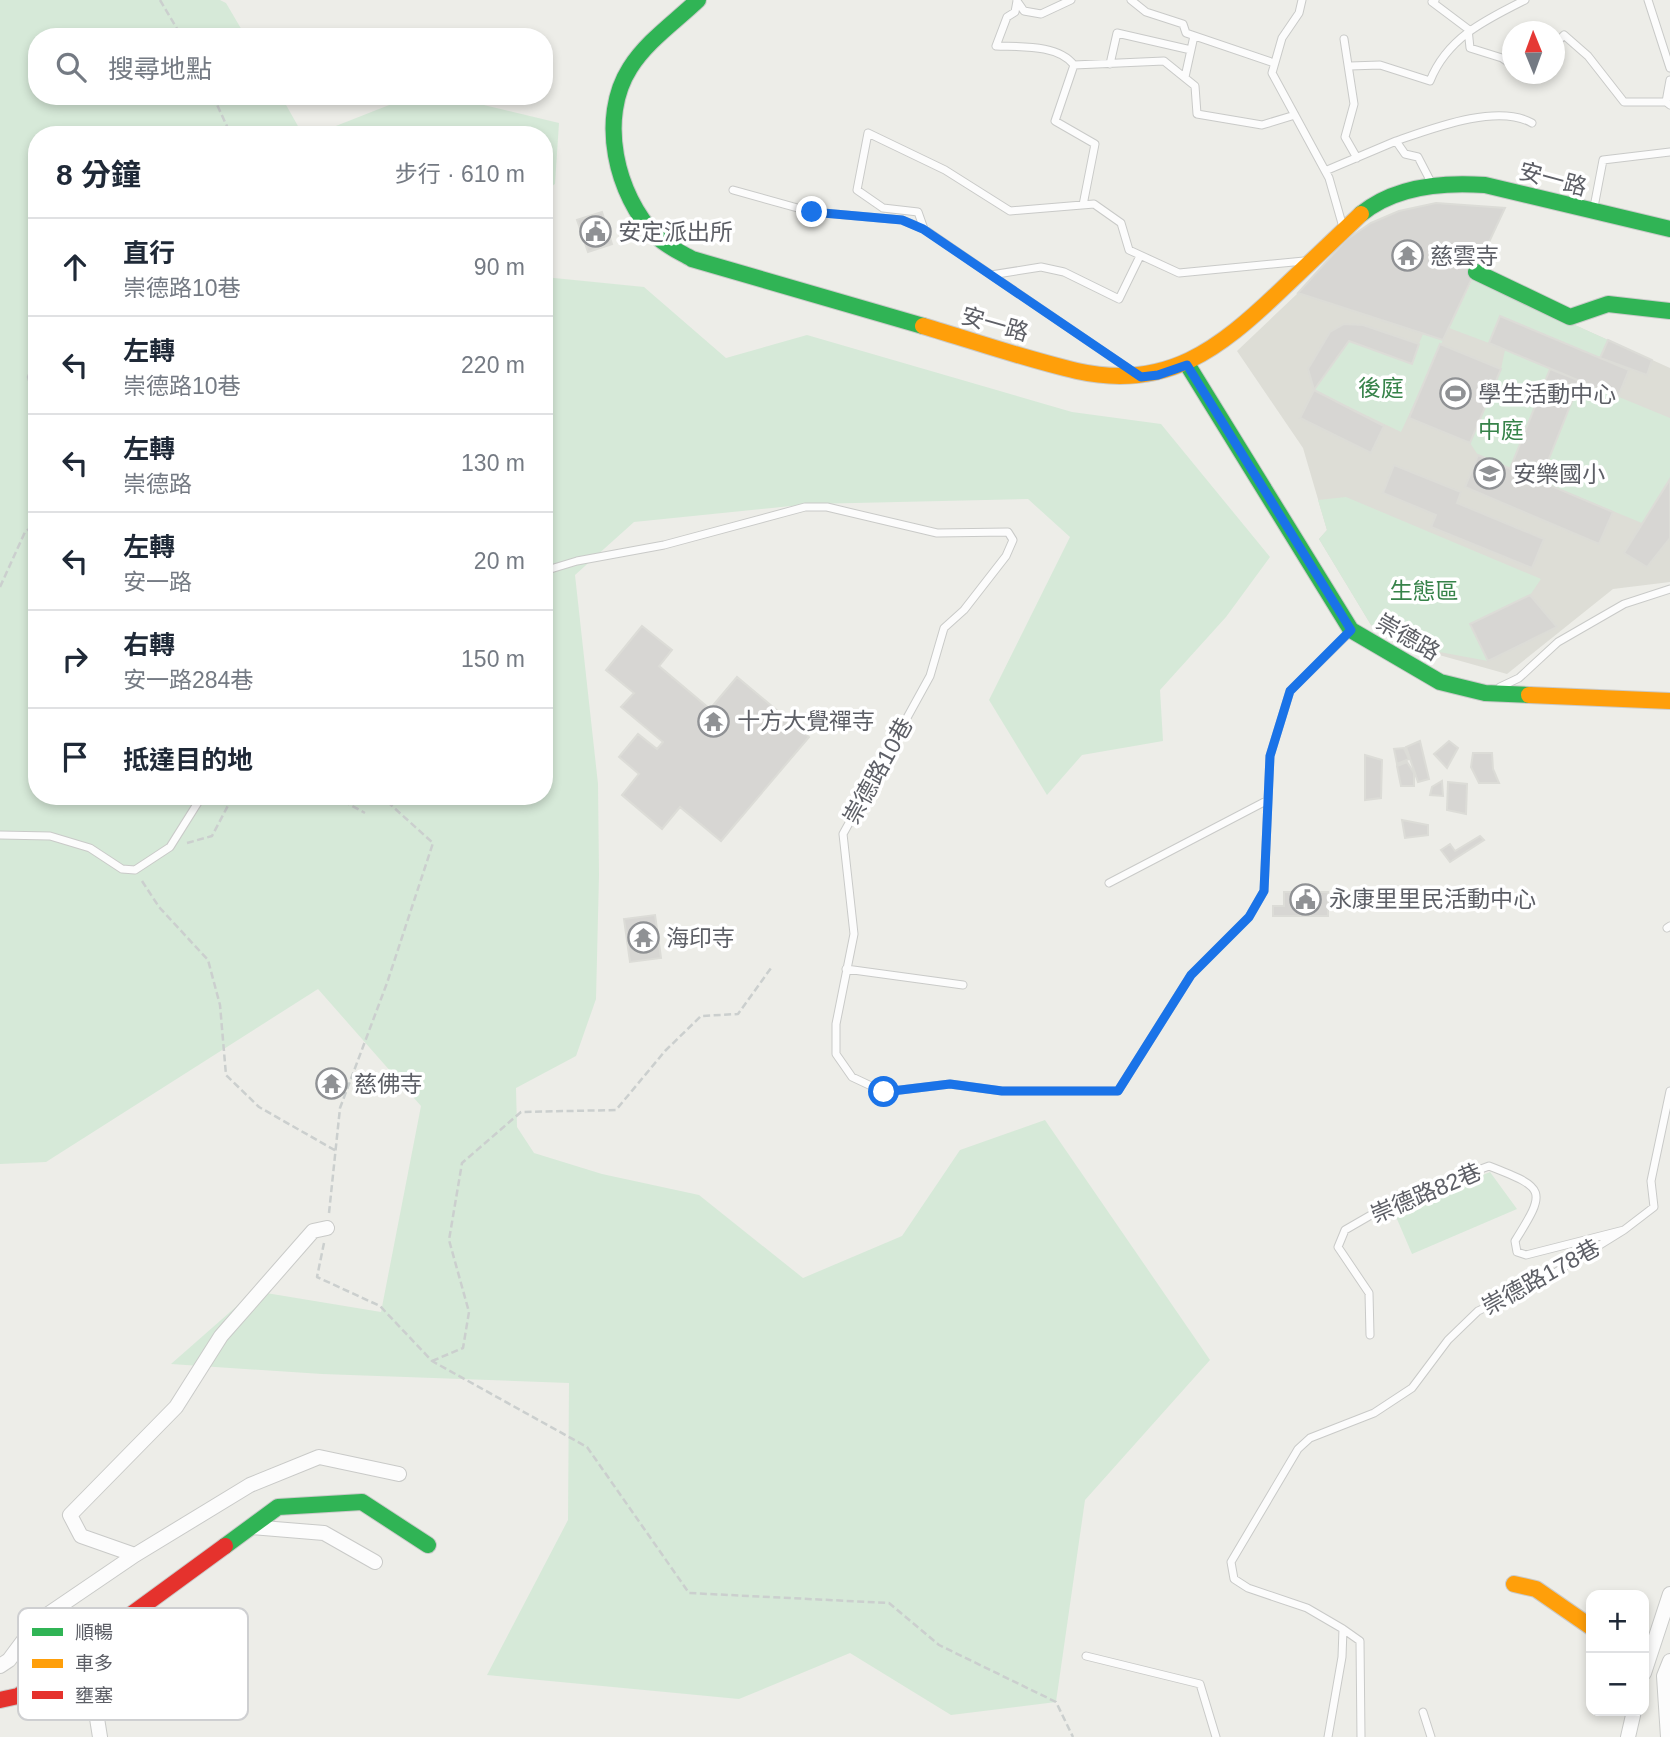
<!DOCTYPE html>
<html lang="zh-TW">
<meta charset="utf-8">
<style>
body{margin:0;font-family:Helvetica,"Noto Sans TC",sans-serif;background:#f6f6f7;color:#1f2937}
.controls{position:absolute;right:21px;bottom:21px;display:grid;overflow:hidden;border-radius:14px;box-shadow:0 4px 10px #0003}
.controls button{width:63px;height:63px;display:grid;place-items:center;padding:0;border:0;border-bottom:2px solid #e0e1e3;background:#fff;color:#1f2937;font:35px sans-serif}
.compass{position:absolute;left:1502px;top:21px;width:63px;height:63px;border-radius:50%;background:#fff;box-shadow:0 4px 10px #0003;rotate:359deg}
.stop{position:absolute;width:21px;height:21px;margin:-16px;border:5px solid #1a73e8;border-radius:50%;background:#fff}
.stop.end{background:#1a73e8;border-color:#fff;box-shadow:0 2px 7px #0008}
.list{margin:0;padding:0;list-style:none}
h2{display:flex;justify-content:space-between;align-items:center;height:91px;margin:0;padding:0 28px;font-size:30px}
h2 small{font-size:23px;font-weight:400;color:#747a83}
.list li{display:grid;grid-template-columns:46px 1fr auto;gap:21px;align-items:center;box-sizing:border-box;height:98px;padding:0 28px;border-top:2px solid #e0e1e3}
.list b{display:block;font-size:26px;white-space:nowrap}
.list p{margin:0;font-size:23px;white-space:nowrap;color:#747a83}
.list em{font-size:23px;font-style:normal;color:#747a83}
.icon{flex:none;width:38px;height:38px;fill:none;stroke:currentColor;stroke-width:2;stroke-linecap:round;stroke-linejoin:round}
.map{position:relative;flex:none;width:1670px;height:1737px;overflow:hidden}
.search{position:absolute;background:#fff;box-shadow:0 4px 10px #0003;left:28px;top:28px;width:525px;height:77px;display:flex;align-items:center;gap:18px;box-sizing:border-box;padding:0 24px;border-radius:28px;color:#747a83;font-size:26px}
.panel{position:absolute;background:#fff;box-shadow:0 4px 10px #0003;left:28px;top:126px;width:525px;height:679px;border-radius:28px}
.map>svg:first-child{display:block}
.education{fill:#ddddd6}
.green{fill:#d6e9d8}
.building{fill:#d7d6d3;stroke:#dcdcd7;stroke-width:2}
.lines{fill:none;stroke-linecap:round;stroke-linejoin:round}
.lane-casing{stroke:#c9cac8;stroke-width:9}
.street-casing{stroke:#c9cac8;stroke-width:16}
.fast-casing{stroke:#cacac9;stroke-width:18}
.slow-casing{stroke:#cacac9;stroke-width:18}
.jam-casing{stroke:#cacac9;stroke-width:18}
.path{stroke:#cbcfce;stroke-width:2.5;stroke-dasharray:7 3.5;stroke-linecap:butt}
.lane{stroke:#fcfcfc;stroke-width:7}
.street{stroke:#fcfcfc;stroke-width:14}
.fast{stroke:#30b455;stroke-width:16}
.slow{stroke:#ff9f0a;stroke-width:16}
.jam{stroke:#e5322d;stroke-width:16}
.route{stroke:#1a73e8;stroke-width:9}
.labels{text-anchor:middle;stroke-width:7;stroke-linejoin:round;paint-order:stroke}
.street-label{font-size:23px;fill:#5d5f66;stroke:#fff}
.poi-label{font-size:23px;fill:#5d5f66;stroke:#fff;text-anchor:start}
.park-label{font-size:23px;fill:#37834a;stroke:#fff}
.key{fill:#fff;stroke:#cecfd1;stroke-width:2}
.key-label{font-size:19px;fill:#5d5f66}
</style>
<div class="map">
<svg width="1670" height="1737" viewBox="0 0 1670 1737">
<rect width="100%" height="100%" fill="#edede8"/>
<path class="education" d="M1473,279L1670,368V582L1613,589L1507,674L1407,646L1371,625L1319,539L1327,530L1303,448L1237,351L1298,293L1443,340Z"/>
<path class="green" d="M0,0H220L226,3L246,37H37V96H281L303,135H37V796H544V277L644,287L726,358L807,335L1072,412L1161,424L1270,557L1226,617L1160,690L1163,741L1082,755L1047,795L989,700L1070,537L1028,499L811,504L634,522L575,575L598,784L599,875L596,999L576,1056L516,1088L517,1127L534,1153L602,1174L699,1195L803,1278L902,1236L960,1150L1045,1120L1210,1360L1085,1500L1056,1702L951,1715L850,1653L739,1699L487,1675L568,1520L569,1383L322,1374L171,1364L254,1291L381,1312L421,1106L318,989L46,1162L0,1164Z
M412,96H446L559,123L555,184L544,191V135H313Z
M1473,279L1608,340L1600,358L1501,316L1489,343L1449,328Z
M1423,334L1443,340L1401,432L1314,390L1349,341L1411,363Z
M1505,350L1550,369L1510,469L1478,455L1470,443L1501,369Z
M1580,381L1670,418V479L1642,523L1540,481Z
M1346,497L1541,579L1530,595L1470,624L1488,661L1407,646L1371,625L1319,539L1327,530L1318,500Z
M1490,1172L1517,1209L1412,1254L1394,1212Z"/>
<path class="building" d="M1436,203L1505,208L1443,340L1298,293L1346,240L1371,223L1399,211Z
M602,212L612,244L588,252L577,220Z
M1500,316L1629,370L1618,397L1489,343Z
M1344,324L1363,325L1419,344L1412,364L1349,341L1314,390L1308,369L1330,332Z
M1608,340L1652,360L1647,375L1600,358Z
M1440,344L1501,369L1470,443L1409,418Z
M1550,369L1580,381L1540,481L1510,469Z
M1314,390L1384,426L1371,453L1300,418Z
M1478,455L1613,512L1599,544L1465,487Z
M1394,465L1461,492L1457,503L1544,539L1532,568L1431,527L1436,515L1383,493Z
M1670,479V538L1647,567L1624,553Z
M1530,595L1557,627L1488,661L1470,624Z
M642,626L672,650L659,666L710,709L737,677L809,737L721,841L680,807L662,829L622,795L639,774L619,757L638,734L657,749L663,742L621,707L634,693L606,670Z
M1420,741L1429,779L1418,782L1406,747Z
M1449,741L1458,748L1447,768L1434,754Z
M1404,748L1409,759L1397,764L1394,749Z
M1473,753H1492L1493,769L1499,783H1479L1471,767Z
M1365,755L1382,760L1381,798L1365,800Z
M1407,762L1414,773V786H1401L1397,766Z
M1442,781L1443,796L1430,795L1432,787Z
M1448,782L1467,784L1466,814L1447,810Z
M1402,820L1428,825V835L1405,838Z
M1480,836L1484,840L1450,862L1441,850L1450,844L1455,851Z
M1284,892H1328V916H1273V906H1284Z
M655,915L661,958L630,962L624,919Z"/>
<g class="lines">
<defs>
<path id="lane" d="M1131,0L1146,12L1183,24L1186,33L1274,63
M1302,0L1299,13L1282,38L1272,73L1329,178L1343,227
M1435,0L1432,2L1468,29L1470,48L1502,58L1512,65
M1648,0L1670,68
M1017,1L1015,12L1007,17L996,46C1020,47 1058,44 1074,65L1164,61L1195,86L1197,114L1262,125L1295,115
M1017,1L1024,11L1041,14L1071,0
M1344,39L1354,104L1345,137L1357,158
M1554,45L1564,35L1588,56L1624,102H1666
M1110,64L1117,33L1191,50
M1074,65L1055,121L1095,144L1083,205
M1350,66L1380,65L1430,81C1447,38 1485,20 1525,0
M1524,74H1525
M1185,77L1194,36
M1670,80L1666,102L1670,105
M1396,141C1431,129 1497,103 1532,123
M1325,171L1396,141L1405,154L1418,157L1432,184
M733,190L812,212L902,220L924,229L1129,369
M1594,207L1603,160L1670,152
M924,229L918,212L883,208L857,190L868,133L945,170L1010,211L1094,204L1121,223L1129,250L1179,273L1304,261
M991,275L1041,267L1064,272L1119,299L1140,256
M544,571L577,561L664,545L805,507H827L937,533L1008,532L1013,540L1006,556L964,610L944,628L930,676L843,834L854,934L836,1024V1054L852,1077L884,1092L950,1084L1002,1091H1118L1191,975L1249,917L1264,891L1270,756L1290,691L1351,631
M1500,687L1519,678L1558,642L1624,604L1670,589
M0,835L50,836L90,848L122,869L135,870L170,847L202,796
M1109,883L1268,800
M1667,928L1670,926
M846,969L963,985
M1370,1335L1369,1293L1338,1247L1345,1230L1397,1200L1489,1166C1546,1188 1547,1190 1515,1241L1517,1252L1526,1255L1624,1230L1654,1207L1651,1181L1670,1091
M1343,1629L1360,1641L1361,1737
M1086,1656L1200,1684L1216,1737
M1423,1712L1431,1737
M1328,1737L1342,1657L1343,1629L1307,1608L1248,1588L1234,1579L1231,1562L1298,1449L1310,1438L1374,1413L1412,1388L1448,1340L1478,1311L1540,1282L1624,1230"/>
<path id="street" d="M252,1527L324,1533L375,1562
M135,1555L81,1536L70,1515L176,1407L221,1336L313,1231L327,1228
M0,1666L9,1660L38,1621L135,1555L250,1485L319,1457L399,1474
M1644,1673L1670,1594
M43,1679L96,1712L100,1737
M1628,1737L1634,1711
M1668,1737L1664,1676L1670,1661"/>
<path id="fast" d="M698,0C675,22 647,41 630,68C598,118 616,195 656,236C666,246 680,252 692,259L923,326
M1361,214C1395,186 1443,182 1485,185L1670,229
M1476,272L1570,317L1608,304L1670,311
M1187,364L1351,630L1440,682L1485,693L1529,695
M225,1546L278,1507L362,1502L428,1545"/>
<path id="slow" d="M923,326C974,341 1025,359 1077,371C1167,391 1219,349 1280,291C1307,265 1334,240 1361,214
M1529,695L1670,701
M1514,1584L1536,1589L1591,1627"/>
<path id="jam" d="M0,1700L18,1696L43,1679L225,1546"/>
</defs>
<use href="#lane" class="lane-casing"/>
<use href="#street" class="street-casing"/>
<use href="#fast" class="fast-casing"/>
<use href="#slow" class="slow-casing"/>
<use href="#jam" class="jam-casing"/>
<path class="path" d="M160,0L182,37
M213,96L231,135
M37,355L28,377L37,408
M0,587L25,532L37,523
M334,796L365,813
M187,843L212,836L233,796
M142,881L159,907L208,960L220,1005L226,1075L259,1107L338,1152
M329,1213L340,1108L387,983L433,843L381,796
M324,1243L317,1277L380,1306L432,1361L587,1447L689,1593L889,1603L939,1645L1056,1702L1073,1737
M432,1361L463,1348L469,1312L449,1240L462,1163L521,1112L616,1110L665,1051L701,1016L738,1014L771,968"/>
<use href="#lane" class="lane"/>
<use href="#street" class="street"/>
<use href="#fast" class="fast"/>
<use href="#slow" class="slow"/>
<use href="#jam" class="jam"/>
</g>
<g class="lines">
<path class="route" d="M812,212L902,220L923,229L1141,377L1158,375L1187,365L1351,630L1290,691L1270,756L1264,891L1249,917L1191,975L1118,1091H1002L950,1084L884,1092"/>
</g>
<defs>
<symbol id="civic-ring" viewBox="-11 -11 22 22"><circle r="9.5" fill="#fff" stroke="#8f9194" stroke-width="1.5"/><path d="M-.6-6.5H3V-4.5H.6V-3L4-1V1h2V6H-6V1h2V-1L-.6-3ZM-1.2 2.5V6h2.4V2.5Z" fill="#8f9194"/></symbol>
<symbol id="temple-ring" viewBox="-11 -11 22 22"><circle r="9.5" fill="#fff" stroke="#8f9194" stroke-width="1.5"/><path d="M0-6L5-2H3V0L6.5 2.5H4V6H1.5V3h-3V6H-4V2.5H-6.5L-3 0V-2H-5Z" fill="#8f9194"/></symbol>
<symbol id="stadium-ring" viewBox="-11 -11 22 22"><circle r="9.5" fill="#fff" stroke="#8f9194" stroke-width="1.5"/><path d="M0-5a6.5 5 0 1 0 0 10a6.5 5 0 1 0 0-10ZM-3.5-1.8h7v3.6h-7Z" fill="#8f9194"/></symbol>
<symbol id="school-ring" viewBox="-11 -11 22 22"><circle r="9.5" fill="#fff" stroke="#8f9194" stroke-width="1.5"/><path d="M0-5L7-2L0 1L-7-2ZM-4 1L0 2.5L4 1V4Q0 6-4 4Z" fill="#8f9194"/></symbol>
</defs>
<g fill-rule="evenodd">
<use href="#civic-ring" x="578" y="214" width="35" height="35"/>
<use href="#temple-ring" x="1390" y="238" width="35" height="35"/>
<use href="#stadium-ring" x="1438" y="376" width="35" height="35"/>
<use href="#school-ring" x="1472" y="456" width="35" height="35"/>
<use href="#temple-ring" x="696" y="704" width="35" height="35"/>
<use href="#civic-ring" x="1288" y="882" width="35" height="35"/>
<use href="#temple-ring" x="626" y="920" width="35" height="35"/>
<use href="#temple-ring" x="314" y="1066" width="35" height="35"/>
</g>
<g class="labels">
<g class="street-label">
<text transform="translate(1553 179) rotate(15)" y="8">安一路</text>
<text transform="translate(995 324) rotate(16)" y="8">安一路</text>
<text transform="translate(1408 637) rotate(30)" y="8">崇德路</text>
<text transform="translate(878 771) rotate(-61)" y="8">崇德路10巷</text>
<text transform="translate(1426 1193) rotate(-23)" y="8">崇德路82巷</text>
<text transform="translate(1541 1277) rotate(-29)" y="8">崇德路178巷</text>
</g>
<g class="poi-label">
<text x="618" y="240">安定派出所</text>
<text x="1430" y="264">慈雲寺</text>
<text x="1478" y="402">學生活動中心</text>
<text x="1513" y="482">安樂國小</text>
<text x="737" y="729">十方大覺禪寺</text>
<text x="1329" y="907">永康里里民活動中心</text>
<text x="666" y="946">海印寺</text>
<text x="354" y="1092">慈佛寺</text>
</g>
<g class="park-label">
<text x="1381" y="396">後庭</text>
<text x="1501" y="438">中庭</text>
<text x="1424" y="599">生態區</text>
</g>
</g>
<rect x="18" y="1608" width="230" height="112" rx="10" class="key"/>
<rect x="32" y="1628" width="31" height="8" fill="#30b455"/>
<rect x="32" y="1659" width="31" height="9" fill="#ff9f0a"/>
<rect x="32" y="1691" width="31" height="8" fill="#e5322d"/>
<g class="key-label">
<text x="75" y="1639">順暢</text>
<text x="75" y="1670">車多</text>
<text x="75" y="1702">壅塞</text>
</g>
</svg>
<div class="controls">
<button>+</button>
<button>−</button>
</div>
<svg class="compass" viewBox="-18 -18 36 36"><path d="M0-13l5 13h-10z" fill="#e53935"/><path d="M0 13l5-13h-10z" fill="#747a83"/></svg>
<div class="stop" style="left:884px;top:1092px"></div>
<div class="stop end" style="left:812px;top:212px"></div>
<div class="search"><svg class="icon" aria-label="search" viewBox="0 0 24 24"><circle cx="10" cy="10" r="6"/><path d="M15 15l6 6"/></svg>搜尋地點</div>
<section class="panel">
<h2>8 分鐘<small>步行 · 610 m</small></h2>
<ul class="list">
<li><svg class="icon" aria-label="ahead" viewBox="0 0 24 24"><path d="M12 20V5M6 11l6-6 6 6"/></svg><div><b>直行</b><p>崇德路10巷</p></div><em>90 m</em></li>
<li><svg class="icon" aria-label="left" viewBox="0 0 24 24"><path d="M17 20v-9H6M10 6l-5 5 5 5"/></svg><div><b>左轉</b><p>崇德路10巷</p></div><em>220 m</em></li>
<li><svg class="icon" aria-label="left" viewBox="0 0 24 24"><path d="M17 20v-9H6M10 6l-5 5 5 5"/></svg><div><b>左轉</b><p>崇德路</p></div><em>130 m</em></li>
<li><svg class="icon" aria-label="left" viewBox="0 0 24 24"><path d="M17 20v-9H6M10 6l-5 5 5 5"/></svg><div><b>左轉</b><p>安一路</p></div><em>20 m</em></li>
<li><svg class="icon" aria-label="right" viewBox="0 0 24 24"><path d="M7 20v-9h11M14 6l5 5-5 5"/></svg><div><b>右轉</b><p>安一路284巷</p></div><em>150 m</em></li>
<li><svg class="icon" aria-label="arrive" viewBox="0 0 24 24"><path d="M6 21V4h12l-3 4 3 4H6"/></svg><div><b>抵達目的地</b></div></li>
</ul>
</section>
</div>
